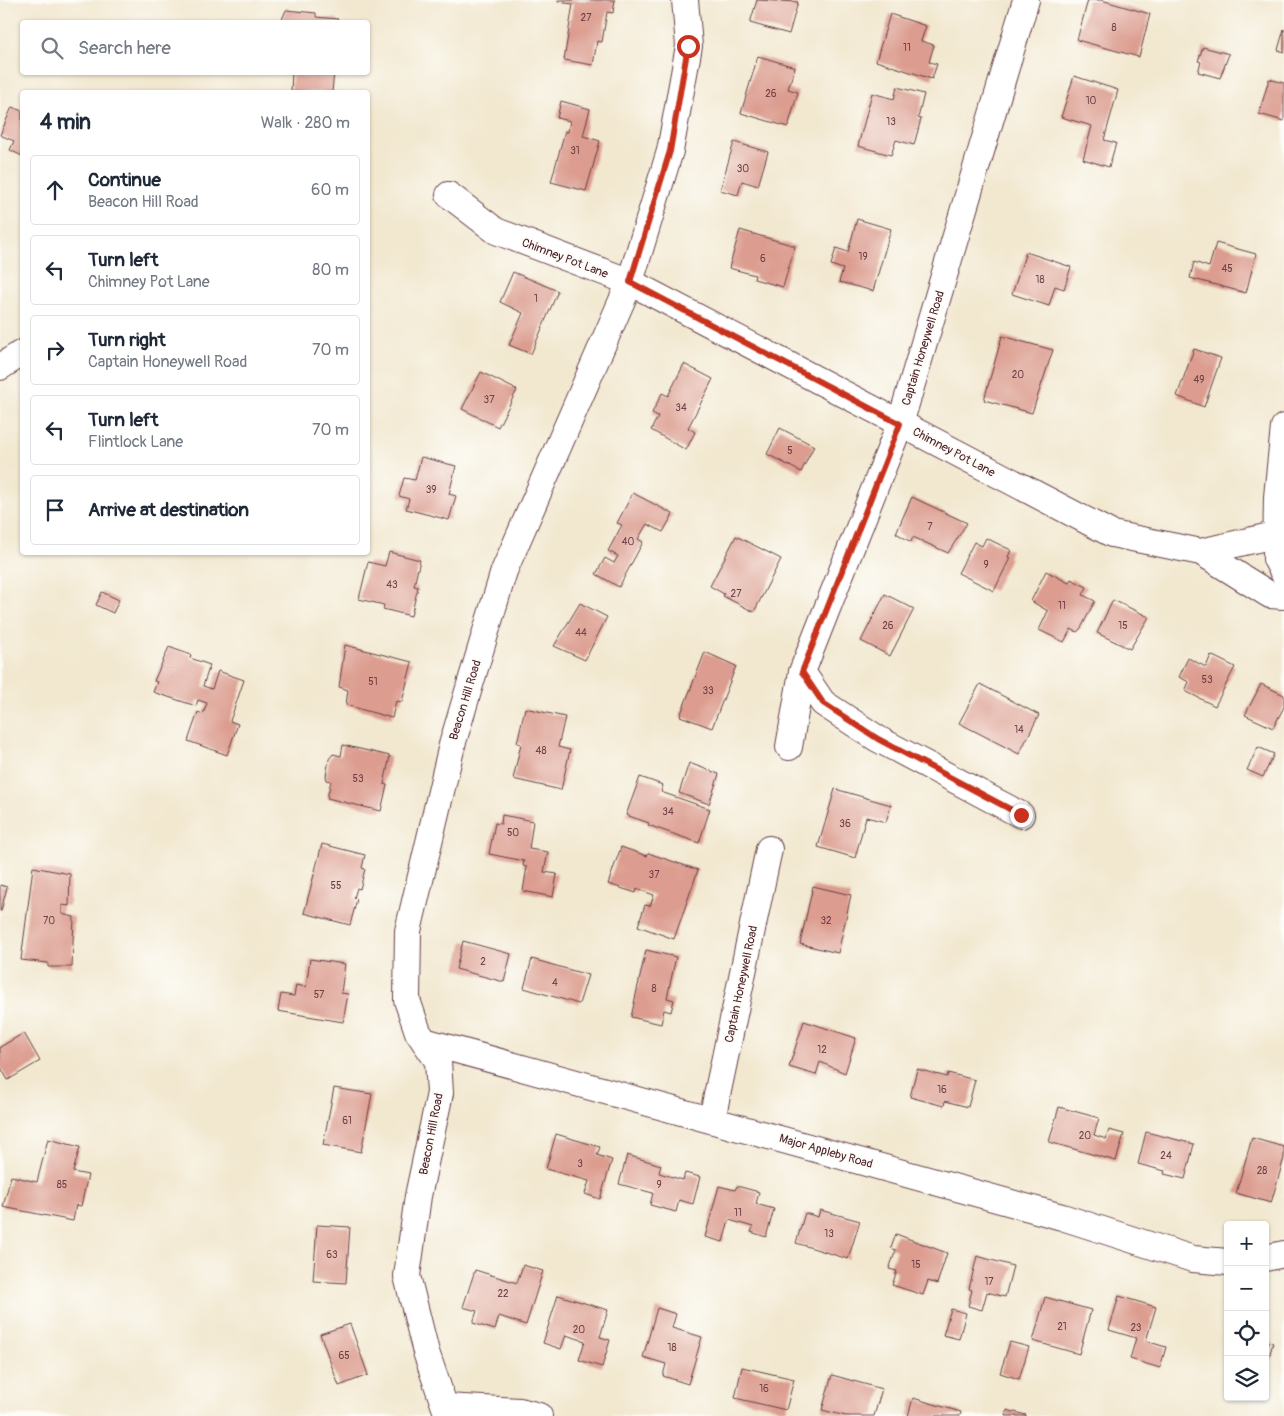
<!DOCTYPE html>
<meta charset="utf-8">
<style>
body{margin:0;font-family:Pangolin,sans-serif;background:#f2f2f3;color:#1f2937}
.controls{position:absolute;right:15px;bottom:15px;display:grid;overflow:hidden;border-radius:5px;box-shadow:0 1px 4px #0004}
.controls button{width:45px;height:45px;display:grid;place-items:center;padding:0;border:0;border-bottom:1px solid #e0e1e3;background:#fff;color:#1f2937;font:25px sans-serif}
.stop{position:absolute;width:15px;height:15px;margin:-11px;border:4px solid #c8321e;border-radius:50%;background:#fff}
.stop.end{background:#c8321e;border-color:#fff;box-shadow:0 1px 5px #0008}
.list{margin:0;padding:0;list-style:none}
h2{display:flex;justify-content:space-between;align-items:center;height:65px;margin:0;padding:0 20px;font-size:21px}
h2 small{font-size:16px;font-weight:400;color:#747a83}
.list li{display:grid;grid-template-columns:32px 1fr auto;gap:15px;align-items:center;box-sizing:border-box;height:70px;margin:0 10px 10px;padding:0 10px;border:1px solid #e0e1e3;border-radius:5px}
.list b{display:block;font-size:19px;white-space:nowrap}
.list p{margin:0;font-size:16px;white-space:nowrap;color:#747a83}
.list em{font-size:16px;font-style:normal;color:#747a83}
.icon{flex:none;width:28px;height:28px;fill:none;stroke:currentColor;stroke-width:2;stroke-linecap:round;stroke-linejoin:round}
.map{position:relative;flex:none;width:1284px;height:1416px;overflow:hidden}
.search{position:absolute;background:#fff;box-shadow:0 1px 4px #0004;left:20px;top:20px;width:350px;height:55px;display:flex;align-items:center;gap:12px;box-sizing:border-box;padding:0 18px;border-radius:5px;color:#747a83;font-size:19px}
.panel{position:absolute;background:#fff;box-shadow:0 1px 4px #0004;left:20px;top:90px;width:350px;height:465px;border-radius:5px}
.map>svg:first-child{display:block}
.building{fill:#dc9c8f}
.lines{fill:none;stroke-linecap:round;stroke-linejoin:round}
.minor-casing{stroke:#633d44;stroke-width:28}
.minor{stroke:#fff;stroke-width:26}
.route{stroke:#c8321e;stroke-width:6}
.labels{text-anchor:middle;stroke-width:4.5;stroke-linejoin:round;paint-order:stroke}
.number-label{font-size:10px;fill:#6e3e44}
.street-label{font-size:12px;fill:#4a1f2b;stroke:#fdfcf7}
</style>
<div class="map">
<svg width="1284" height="1416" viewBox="0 0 1284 1416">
<rect width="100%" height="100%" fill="#fdfcf7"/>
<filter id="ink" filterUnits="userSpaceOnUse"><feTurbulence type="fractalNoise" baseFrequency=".02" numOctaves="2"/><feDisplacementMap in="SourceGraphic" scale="10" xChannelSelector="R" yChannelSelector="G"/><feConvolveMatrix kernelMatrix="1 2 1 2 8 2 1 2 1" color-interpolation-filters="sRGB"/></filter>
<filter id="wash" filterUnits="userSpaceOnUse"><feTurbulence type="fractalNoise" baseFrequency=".0096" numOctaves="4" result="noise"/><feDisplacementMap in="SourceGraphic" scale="20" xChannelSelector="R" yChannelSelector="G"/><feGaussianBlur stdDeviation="1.12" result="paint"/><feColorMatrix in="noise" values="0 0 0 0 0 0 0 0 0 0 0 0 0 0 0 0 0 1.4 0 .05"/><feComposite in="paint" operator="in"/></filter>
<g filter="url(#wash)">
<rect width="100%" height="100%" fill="#f2e8d0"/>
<g id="blocks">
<path class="building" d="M558,0H615L613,13L607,12L602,42L597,41L593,65L564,60L573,4L558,2Z
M757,0L798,2L789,34L750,23Z
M1088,0H1101L1150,14L1139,57L1077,40Z
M286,10L316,13V17L338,19V22H281Z
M890,14L926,26L921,41L934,45L929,62L937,64L932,79L876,61Z
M1284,29V52L1278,50Z
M1203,47L1229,54L1220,78L1198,72L1201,62L1198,61Z
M758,56L795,67L788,89L798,92L788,127L741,113Z
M292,72H334L332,92H291Z
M1074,76L1118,90L1104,140L1116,143L1109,167L1083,159L1092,126L1061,117Z
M1269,79L1284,83V121L1259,114Z
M897,87L924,94L918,118L921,119L914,145L896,140L891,155L858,146L872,93L894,99Z
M561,101L590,109L583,136L600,141L586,191L551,182L565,131L568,132L570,121L557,118Z
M12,107L22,111V156L10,150L14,141L0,135Z
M734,142L768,152L758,186L742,181L738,195L720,190Z
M857,219L891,229L873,291L839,282L843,269L831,265L836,248L848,252Z
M740,230L795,246L783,287L754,279L755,275L729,268Z
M1216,243L1256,254L1246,293L1190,278L1194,262L1209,267Z
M1026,252L1071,267L1064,289L1055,286L1049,306L1012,294Z
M513,272L558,291L531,354L509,345L523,313L500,302Z
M1002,336L1053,350L1032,413L984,400Z
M1194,349L1221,358L1204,407L1177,396Z
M684,364L713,379L688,428L695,432L686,450L651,430L658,416L652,413L662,393L668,396Z
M481,372L517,390L498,427L462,409Z
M780,428L814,446L801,472L767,454Z
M421,457L456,466L449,494L456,496L449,520L406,509L409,499L399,496L404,478L415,480Z
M633,493L673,514L663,532L647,524L638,539L643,542L619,587L596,574L605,558L614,563L618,556L608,551L622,525L617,523Z
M912,497L967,523L948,553L913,537L911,542L896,533Z
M736,536L781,559L754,612L723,596L724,594L710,586Z
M986,538L1011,550L1008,557L1010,558L994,591L958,573L974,542L982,546Z
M389,552L420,560L414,586L418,587L411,616L383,609L384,605L359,599L368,562L385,566Z
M1046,571L1069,583L1071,579L1087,587L1083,595L1095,601L1081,628L1077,632L1071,629L1064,642L1039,630L1048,611L1031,601Z
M102,592L119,600L113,613L96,605Z
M885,594L914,609L890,656L861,641Z
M1113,600L1149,617L1130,649L1097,633Z
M580,603L607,617L585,660L554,646Z
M345,645L412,662L402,702L396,701L392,718L346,705L348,690L339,687Z
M169,647L191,655L190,658L210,665L203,686L212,689L218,671L244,680L230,721L238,724L227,755L188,741L198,712L203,714L207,703L198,700L196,706L153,692L157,682L154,681Z
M705,652L736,666L712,728L680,716Z
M1211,655L1235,667L1215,706L1185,691L1189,682L1179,677L1188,658L1206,667Z
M980,684L1039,715L1019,754L959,723Z
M1261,684L1284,695V707L1273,728L1245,715Z
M525,708L565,717L558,747L570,750L561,790L513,779L521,744L517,743Z
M343,745L390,756L384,784L387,785L381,811L327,798L331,781L327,780L326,776L329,759L333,754L341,756Z
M1258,747L1274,754L1263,777L1247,770Z
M689,763L719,774L709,804L679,793Z
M640,777L663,785L661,792L710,809L699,843L648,825L649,823L626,815Z
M835,789L891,805L886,822L866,817L855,858L818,847Z
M502,815L533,821L529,849L548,852L544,872L557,874L553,897L523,891L527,867L523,866L524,861L489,854L495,823L501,824Z
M322,844L365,855L362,868L365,869L360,889L357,888L354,898L357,899L350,925L304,913Z
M621,847L647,856L648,853L698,870L674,939L638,926L645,905L650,906L654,895L637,889L636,893L608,884Z
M33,867L70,874L69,906L62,905V914L74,917L72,967H48V963L21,960Z
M0,885L7,887L1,911H0Z
M813,886L851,895L838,953L800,944Z
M463,941L511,954L504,982L456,969Z
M646,950L676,957L667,998L674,1000L671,1012L664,1010L661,1024L631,1017Z
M310,959L345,964L341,993L348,994L343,1022L278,1011L281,994L294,996L296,985L306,987Z
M532,959L588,975L579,1004L524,988Z
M804,1021L856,1038L845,1073L820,1062L816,1075L789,1067Z
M24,1033L40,1061L8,1080L0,1066V1047Z
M917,1069L947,1077L948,1073L975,1080L968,1107L945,1101L944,1106L910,1097Z
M334,1088L372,1094L361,1152L323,1145Z
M1059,1107L1099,1118L1094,1135L1106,1139L1109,1130L1124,1134L1116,1161L1049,1142Z
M1146,1132L1194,1144L1185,1179L1164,1174L1165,1171L1138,1164Z
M556,1134L600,1147L597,1155L612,1160L600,1199L585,1194L589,1181L546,1169Z
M1252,1138L1284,1147V1158L1271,1203L1236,1193Z
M48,1139L80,1147L73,1172L88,1175L81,1206L76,1205L73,1221L3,1207L11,1176L37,1182Z
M627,1155L661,1165L659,1173L683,1180L685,1173L700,1177L693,1204L679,1200L676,1212L650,1205L653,1193L619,1184Z
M719,1186L735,1190L737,1186L759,1192L756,1204L774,1209L766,1237L751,1232L753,1227L729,1220L723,1242L705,1237Z
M820,1210L860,1221L848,1259L796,1243L805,1213L818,1217Z
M317,1225L350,1227L346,1283L313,1281Z
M896,1234L947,1253L937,1284L928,1281L923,1295L892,1285L897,1271L889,1269L896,1250L891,1248Z
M977,1256L1013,1266L1005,1297L987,1292L982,1310L968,1306L972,1290L969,1289Z
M523,1265L543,1271L526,1325L499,1316L495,1330L473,1323L477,1311L463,1307L475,1270L517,1283Z
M558,1295L608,1310L600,1337L610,1340L602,1367L579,1360L585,1341L566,1335L561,1349L543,1343Z
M1119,1296L1156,1307L1146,1341L1166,1347L1160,1368L1130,1359L1136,1338L1109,1330Z
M1045,1297L1091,1310L1079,1354L1033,1341Z
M657,1308L676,1314L672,1328L702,1337L688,1384L663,1376L666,1364L643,1357Z
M951,1309L966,1313L959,1339L943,1335Z
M350,1324L368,1375L339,1386L320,1334Z
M1265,1341L1273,1343L1266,1368H1265Z
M1010,1342L1029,1347L1019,1379L1000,1373Z
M742,1367L794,1379L786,1410L735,1398Z
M832,1375L882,1389L874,1416H846L822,1410Z
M913,1398L961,1412L960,1416H908Z
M1007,1410L1026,1415V1416H1006Z"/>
</g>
</g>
<g filter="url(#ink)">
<use href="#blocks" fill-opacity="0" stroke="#633d44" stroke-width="1"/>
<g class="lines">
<defs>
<path id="minor" d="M449,195L496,231L630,282L1112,534L1201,552L1279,534
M0,367L22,353
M1284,427L1277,497L1276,559L1284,574
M1201,552L1270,595L1284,596
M802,672L823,703L878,739L1021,815
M789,747L802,672L900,424L1026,0
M424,1041L1062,1217L1193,1259L1228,1262
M712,1119L769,849
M1265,1258L1284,1254
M445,1407L520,1411L539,1416
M448,1416L426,1352L407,1276L418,1196L440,1093L438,1061L418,1032L407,1000L408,931L452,745L504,571L630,282L670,151L689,46L685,0"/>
</defs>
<use href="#minor" class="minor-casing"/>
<use href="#minor" class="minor"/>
</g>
</g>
<g class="lines" filter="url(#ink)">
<path class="route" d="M688,46L670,151L630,282L900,424L802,672L823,703L878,739L1021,815"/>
</g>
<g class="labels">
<g class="number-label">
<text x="586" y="21">27</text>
<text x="1114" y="31">8</text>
<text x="907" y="51">11</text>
<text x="771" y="97">26</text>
<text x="1091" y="104">10</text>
<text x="891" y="125">13</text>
<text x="575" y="154">31</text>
<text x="743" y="172">30</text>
<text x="863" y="260">19</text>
<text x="763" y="262">6</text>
<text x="1227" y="272">45</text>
<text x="1040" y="283">18</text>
<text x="536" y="302">1</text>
<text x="1018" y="378">20</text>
<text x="1199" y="383">49</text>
<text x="489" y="403">37</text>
<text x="681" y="411">34</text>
<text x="790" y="454">5</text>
<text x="431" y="493">39</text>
<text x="930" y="530">7</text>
<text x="628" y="545">40</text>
<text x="986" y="568">9</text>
<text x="392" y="588">43</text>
<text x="736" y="597">27</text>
<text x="1062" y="609">11</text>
<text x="888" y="629">26</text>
<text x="1123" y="629">15</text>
<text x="581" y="636">44</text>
<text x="1207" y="683">53</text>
<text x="373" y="685">51</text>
<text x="708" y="694">33</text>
<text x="1019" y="733">14</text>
<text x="541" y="754">48</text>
<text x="358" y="782">53</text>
<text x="668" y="815">34</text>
<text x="845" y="827">36</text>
<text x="513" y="836">50</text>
<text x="654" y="878">37</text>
<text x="336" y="889">55</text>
<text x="49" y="924">70</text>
<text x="826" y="924">32</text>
<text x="483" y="965">2</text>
<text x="555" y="986">4</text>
<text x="654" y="992">8</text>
<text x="319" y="998">57</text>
<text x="822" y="1053">12</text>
<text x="942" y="1093">16</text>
<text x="347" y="1124">61</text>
<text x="1085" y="1139">20</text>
<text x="1166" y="1159">24</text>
<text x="580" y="1167">3</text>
<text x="1262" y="1174">28</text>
<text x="62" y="1188">85</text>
<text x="659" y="1188">9</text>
<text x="738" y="1216">11</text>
<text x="829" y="1237">13</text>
<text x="332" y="1258">63</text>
<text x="916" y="1268">15</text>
<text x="989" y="1285">17</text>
<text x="503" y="1297">22</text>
<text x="1062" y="1330">21</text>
<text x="1136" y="1331">23</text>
<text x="579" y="1333">20</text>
<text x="672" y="1351">18</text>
<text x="344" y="1359">65</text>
<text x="764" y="1392">16</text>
</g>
<g class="street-label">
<text transform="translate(565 258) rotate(21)" y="4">Chimney Pot Lane</text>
<text transform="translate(923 348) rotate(-73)" y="4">Captain Honeywell Road</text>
<text transform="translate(954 452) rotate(28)" y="4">Chimney Pot Lane</text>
<text transform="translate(465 700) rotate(-73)" y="4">Beacon Hill Road</text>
<text transform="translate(741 984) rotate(-78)" y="4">Captain Honeywell Road</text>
<text transform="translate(431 1134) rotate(-79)" y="4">Beacon Hill Road</text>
<text transform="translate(826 1151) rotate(16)" y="4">Major Appleby Road</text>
</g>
</g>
</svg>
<div class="controls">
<button>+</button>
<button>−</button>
<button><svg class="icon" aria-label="locate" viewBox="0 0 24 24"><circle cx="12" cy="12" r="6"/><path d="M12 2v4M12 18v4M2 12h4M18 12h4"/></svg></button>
<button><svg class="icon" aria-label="layers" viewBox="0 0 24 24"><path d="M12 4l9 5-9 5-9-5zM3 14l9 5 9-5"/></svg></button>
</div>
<div class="stop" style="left:688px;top:46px"></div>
<div class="stop end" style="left:1021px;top:815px"></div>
<div class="search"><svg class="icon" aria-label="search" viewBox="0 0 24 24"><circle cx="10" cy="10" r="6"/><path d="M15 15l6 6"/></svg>Search here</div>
<section class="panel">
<h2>4 min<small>Walk · 280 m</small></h2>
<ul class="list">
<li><svg class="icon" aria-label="ahead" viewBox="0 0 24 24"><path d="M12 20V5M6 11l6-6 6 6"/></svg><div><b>Continue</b><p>Beacon Hill Road</p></div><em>60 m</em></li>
<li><svg class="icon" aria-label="left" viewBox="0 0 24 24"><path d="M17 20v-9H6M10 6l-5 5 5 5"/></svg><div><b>Turn left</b><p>Chimney Pot Lane</p></div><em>80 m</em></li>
<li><svg class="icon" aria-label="right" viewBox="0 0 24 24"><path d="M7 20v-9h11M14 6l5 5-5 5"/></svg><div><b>Turn right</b><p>Captain Honeywell Road</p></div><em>70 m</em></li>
<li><svg class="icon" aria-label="left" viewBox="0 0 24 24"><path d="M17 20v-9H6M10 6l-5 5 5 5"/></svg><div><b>Turn left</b><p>Flintlock Lane</p></div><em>70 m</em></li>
<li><svg class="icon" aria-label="arrive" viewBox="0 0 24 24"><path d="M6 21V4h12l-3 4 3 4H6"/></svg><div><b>Arrive at destination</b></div></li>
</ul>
</section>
</div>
